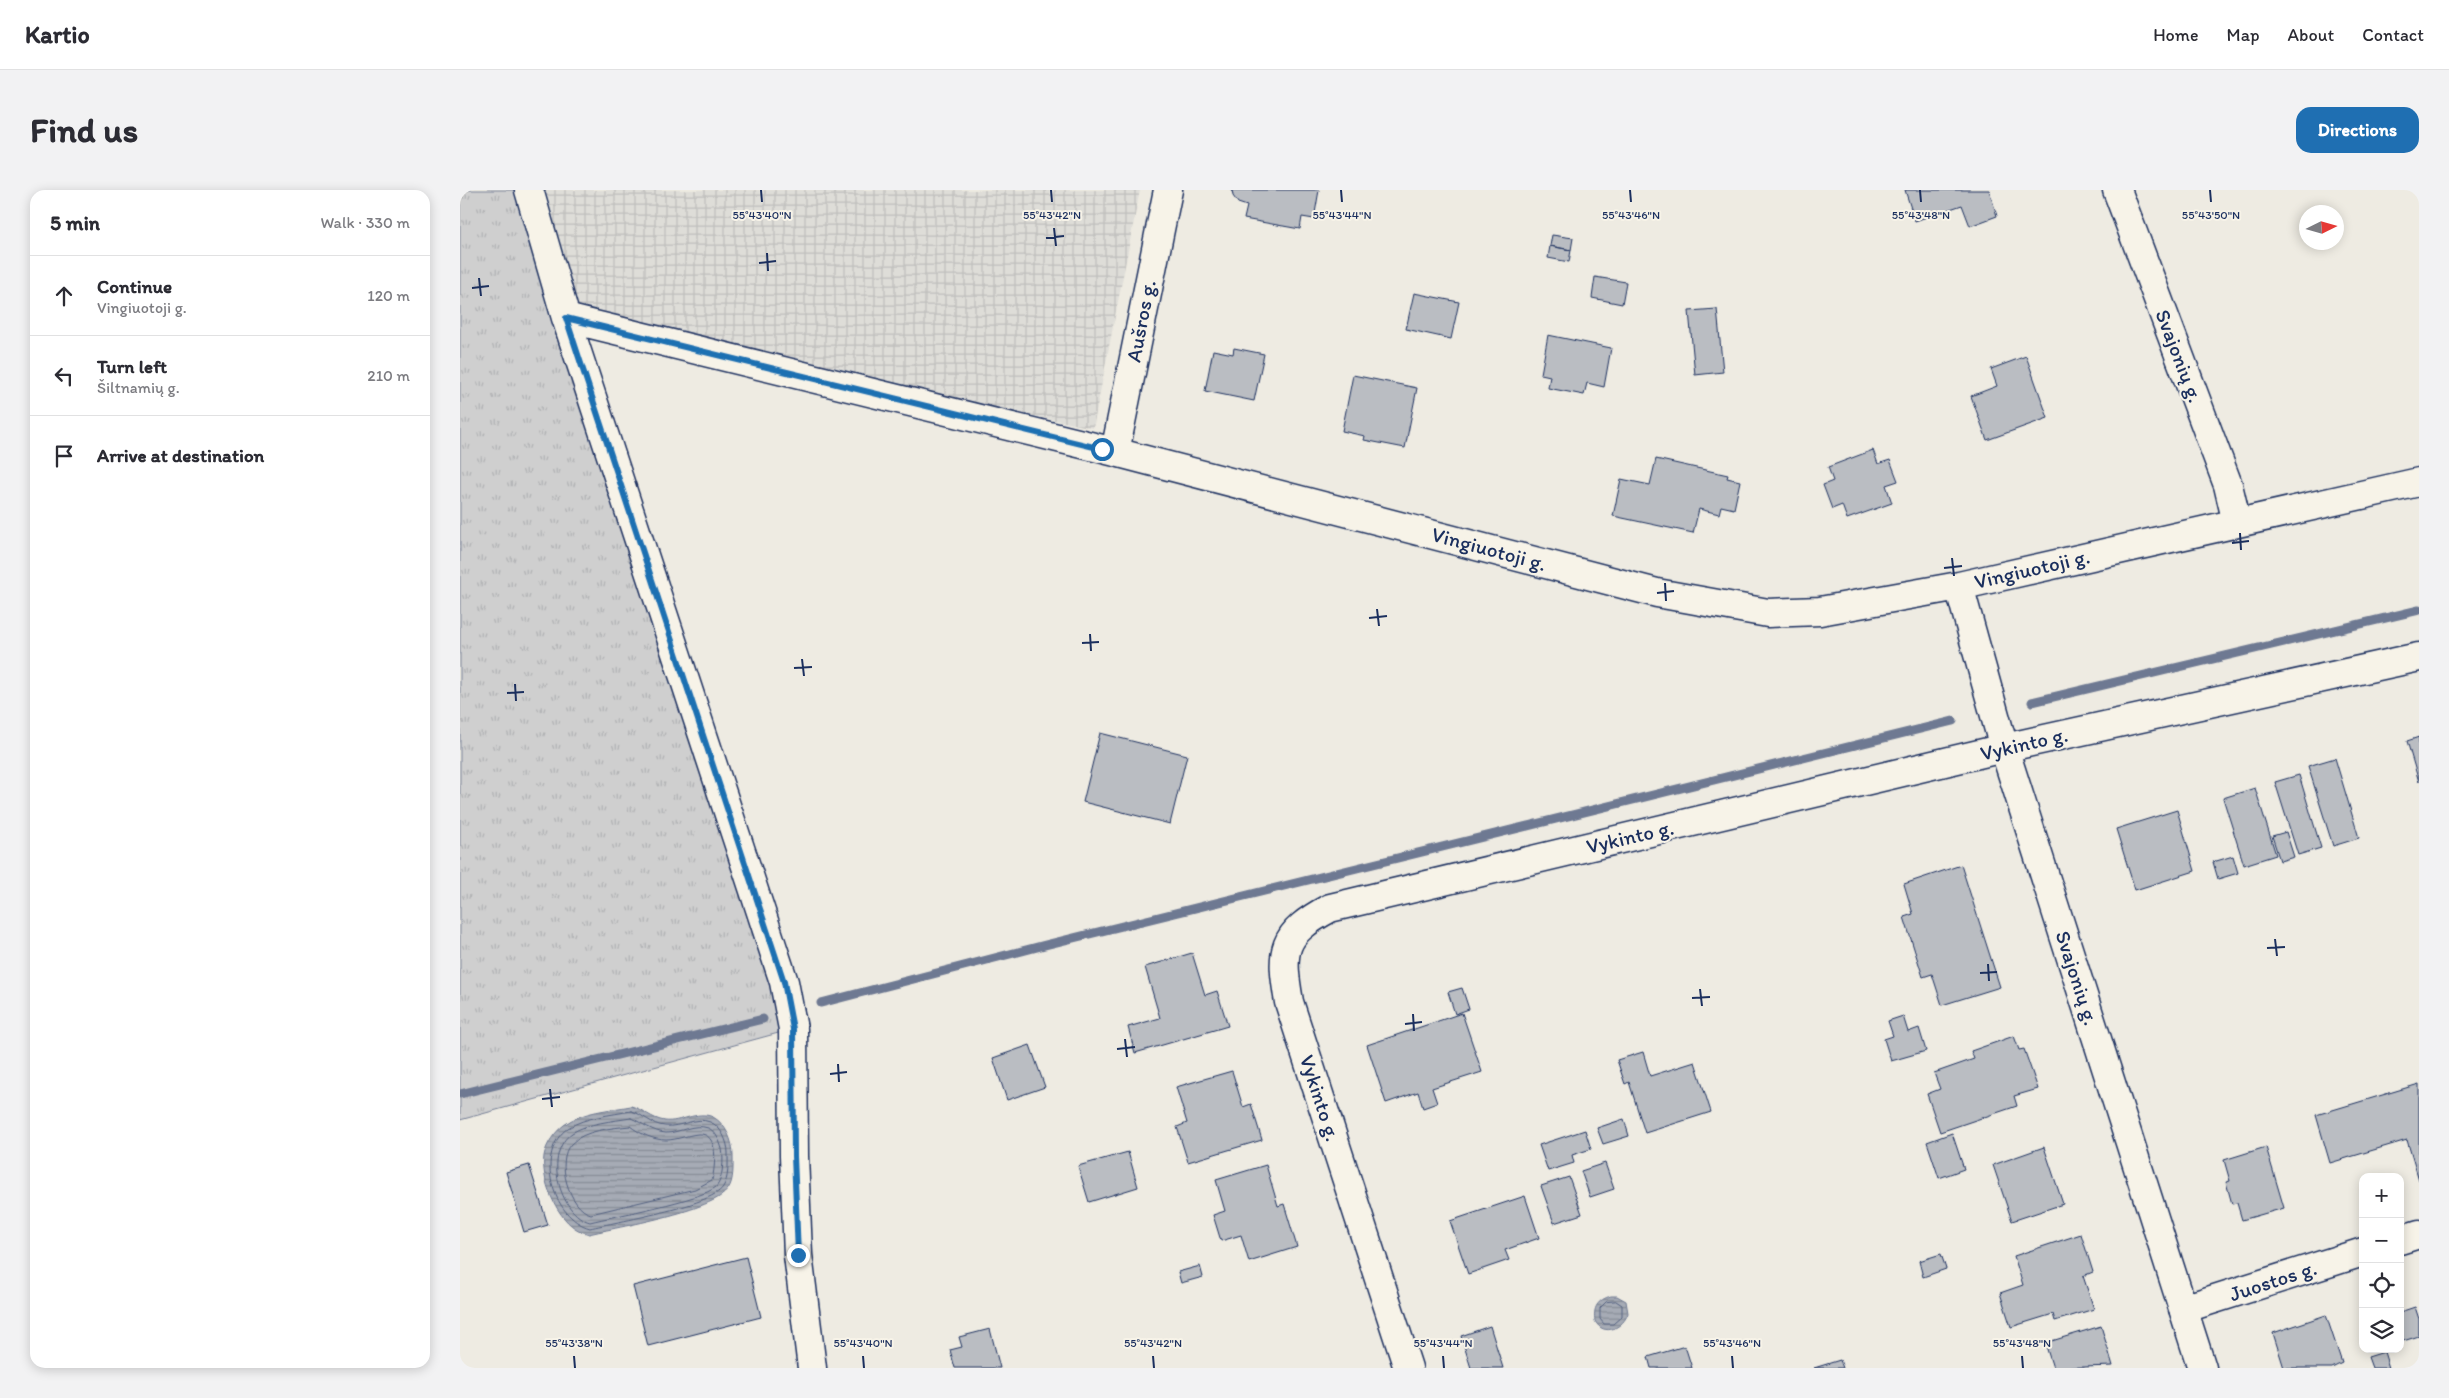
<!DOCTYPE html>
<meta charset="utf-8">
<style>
body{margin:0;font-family:Itim,sans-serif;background:#f2f2f3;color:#2b2b33}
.controls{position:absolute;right:15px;bottom:15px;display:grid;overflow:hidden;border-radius:10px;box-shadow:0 2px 12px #0003}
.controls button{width:45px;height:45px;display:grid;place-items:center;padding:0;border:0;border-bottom:1px solid #e1e1e2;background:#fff;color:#2b2b33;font:25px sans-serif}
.compass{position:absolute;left:1839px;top:15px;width:45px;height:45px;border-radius:50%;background:#fff;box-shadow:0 2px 12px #0003;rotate:85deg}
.stop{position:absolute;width:15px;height:15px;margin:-11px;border:4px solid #1f6fb2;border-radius:50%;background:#fff}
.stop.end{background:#1f6fb2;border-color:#fff;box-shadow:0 1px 5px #0008}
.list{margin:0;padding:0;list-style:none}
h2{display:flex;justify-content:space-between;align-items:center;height:65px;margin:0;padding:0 20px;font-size:21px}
h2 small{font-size:16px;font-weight:400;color:#7c7c81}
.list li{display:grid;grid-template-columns:32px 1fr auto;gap:15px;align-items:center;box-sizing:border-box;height:80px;padding:0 20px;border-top:1px solid #e1e1e2}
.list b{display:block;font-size:19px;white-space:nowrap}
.list p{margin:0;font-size:16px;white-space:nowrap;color:#7c7c81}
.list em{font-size:16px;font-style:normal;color:#7c7c81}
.icon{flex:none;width:28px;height:28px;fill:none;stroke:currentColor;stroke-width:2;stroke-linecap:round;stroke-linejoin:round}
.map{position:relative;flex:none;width:1959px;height:1178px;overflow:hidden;border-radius:15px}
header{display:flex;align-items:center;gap:30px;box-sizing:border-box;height:70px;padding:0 25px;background:#fff;border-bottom:1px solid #e1e1e2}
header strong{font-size:24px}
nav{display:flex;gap:28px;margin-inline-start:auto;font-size:18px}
.intro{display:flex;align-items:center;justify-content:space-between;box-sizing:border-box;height:120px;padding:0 30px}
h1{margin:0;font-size:35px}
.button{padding:12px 22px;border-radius:15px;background:#1f6fb2;color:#fff;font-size:18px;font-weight:700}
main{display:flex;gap:30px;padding:0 30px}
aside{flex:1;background:#fff;border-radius:15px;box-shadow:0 2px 12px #0003}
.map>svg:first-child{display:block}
.industrial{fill:url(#industrial-grid)}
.grass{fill:url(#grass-tufts);stroke:#757f96}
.water{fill:url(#water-rules);stroke:#6e7992}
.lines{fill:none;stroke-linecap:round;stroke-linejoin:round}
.shore{stroke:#536181;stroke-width:1}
.stream{stroke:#6e7992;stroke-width:9}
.building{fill:#babdc2;stroke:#1b2f5e}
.street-casing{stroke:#1b2f5e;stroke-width:31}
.street{stroke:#f7f3e8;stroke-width:28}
.route{stroke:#1f6fb2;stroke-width:6}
.ticks{fill:none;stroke:#1b2f5e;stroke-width:2}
.labels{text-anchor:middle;stroke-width:4;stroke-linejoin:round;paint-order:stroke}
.street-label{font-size:21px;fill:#1b2f5e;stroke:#f7f3e8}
.ticks-label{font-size:12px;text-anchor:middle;fill:#1b2f5e;stroke:#f7f3e8;stroke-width:4;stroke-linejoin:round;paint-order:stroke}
</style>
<header>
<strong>Kartio</strong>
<nav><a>Home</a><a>Map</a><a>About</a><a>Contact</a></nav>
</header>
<div class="intro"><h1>Find us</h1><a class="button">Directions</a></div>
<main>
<aside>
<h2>5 min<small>Walk · 330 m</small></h2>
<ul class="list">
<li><svg class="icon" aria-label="ahead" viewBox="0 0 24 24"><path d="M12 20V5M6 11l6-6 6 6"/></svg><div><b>Continue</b><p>Vingiuotoji g.</p></div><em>120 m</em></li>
<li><svg class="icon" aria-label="left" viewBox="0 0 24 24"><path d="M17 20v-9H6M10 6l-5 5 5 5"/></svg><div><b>Turn left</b><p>Šiltnamių g.</p></div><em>210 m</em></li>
<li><svg class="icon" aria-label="arrive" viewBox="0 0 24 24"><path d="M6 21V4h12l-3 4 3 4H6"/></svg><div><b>Arrive at destination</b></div></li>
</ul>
</aside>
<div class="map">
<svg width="1959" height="1178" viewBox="0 0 1959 1178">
<defs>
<pattern id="industrial-grid" width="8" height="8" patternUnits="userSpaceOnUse" patternTransform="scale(1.25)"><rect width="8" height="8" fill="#deddd8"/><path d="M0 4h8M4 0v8" fill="none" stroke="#bebebc"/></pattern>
<pattern id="grass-tufts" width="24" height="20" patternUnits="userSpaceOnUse" patternTransform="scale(1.25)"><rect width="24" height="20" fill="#cfcfcf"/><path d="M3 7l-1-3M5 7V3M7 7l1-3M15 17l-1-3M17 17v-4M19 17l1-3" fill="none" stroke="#b1b2b4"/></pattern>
<pattern id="water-rules" width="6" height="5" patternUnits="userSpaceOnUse" patternTransform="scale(1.25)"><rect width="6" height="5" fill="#a6abb5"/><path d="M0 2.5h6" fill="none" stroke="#868c96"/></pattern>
</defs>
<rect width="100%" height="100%" fill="#eeebe2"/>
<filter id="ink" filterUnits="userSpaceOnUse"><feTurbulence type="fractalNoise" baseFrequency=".02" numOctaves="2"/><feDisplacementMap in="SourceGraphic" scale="10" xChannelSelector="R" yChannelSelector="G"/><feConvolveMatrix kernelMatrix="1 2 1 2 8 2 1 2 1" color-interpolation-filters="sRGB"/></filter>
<g filter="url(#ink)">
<path class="industrial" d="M69,0H680L633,238L106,128Z"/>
<path class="grass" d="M0,0H69L333,839L0,930Z"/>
<path class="water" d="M171,916C183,919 191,929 205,931C220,933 237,920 253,927C266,934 273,951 273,966C273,976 274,991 268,999C254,1021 157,1037 129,1044C124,1042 119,1041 115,1038C95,1025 81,989 84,966C86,954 95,942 104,935C122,921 150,920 171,916Z
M1151,1106H1157L1166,1111L1168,1123C1164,1137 1144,1148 1135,1131C1133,1118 1137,1110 1151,1106Z"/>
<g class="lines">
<path class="shore" d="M171,921C183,924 191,935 205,936C220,938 236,926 250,932C261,936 268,952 268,963C268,974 269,988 263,997C251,1016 155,1032 130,1038C92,1028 74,962 108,938C125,927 151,925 171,921Z
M171,928C183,933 192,942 206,943C219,943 234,933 248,938C256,941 260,952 262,959C264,969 263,990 256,997C241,1010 154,1026 130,1032C99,1024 83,963 112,943C127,933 153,931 171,928Z
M170,936C180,944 194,950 206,950C217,950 227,945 238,944C260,942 255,977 252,990L235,999L131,1024C109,1019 95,970 111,954C124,940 152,938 170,936Z
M1156,1111L1162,1115V1126L1153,1134H1144L1140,1129V1118L1146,1112Z"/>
<path class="stream" d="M1572,512L1959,420
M361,813L585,755L1493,531
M0,904L303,829"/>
</g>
<path class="building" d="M772,0H859L854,29L842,27L840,39L784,29L787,16L778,13L773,6Z
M1445,0H1529L1537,26L1510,36L1502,15L1455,31Z
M1092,45L1113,48L1111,60L1090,56Z
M1090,56L1111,60L1109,72L1088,68Z
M1135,87L1166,92L1162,114L1132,108Z
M954,103L999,112L991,149L946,139Z
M1257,119L1263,182L1235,185L1229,121Z
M1088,145L1151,158L1144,197L1127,193L1124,205L1088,198L1090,186L1081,184Z
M774,158L804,164L794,211L745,201L753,160L773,164Z
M1566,166L1588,228L1527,250L1511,206L1537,196L1531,179Z
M893,185L957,198L945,258L904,250L905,246L882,241Z
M1413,260L1418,274L1430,270L1438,291L1426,295L1432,313L1387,329L1382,315L1372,319L1363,295L1373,291L1368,277Z
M1196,269L1268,285L1267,288L1280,291L1274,319L1261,316L1259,324L1239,319L1233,343L1153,326L1161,289L1190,295Z
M640,543L727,565L710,634L623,612Z
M1959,547V592L1947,551Z
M1875,568L1899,648L1873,656L1848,576Z
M1839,585L1861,658L1838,665L1815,592Z
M1795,598L1816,665L1784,675L1763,608Z
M1717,620L1735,681L1675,700L1656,639Z
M1826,642L1834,667L1820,671L1812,646Z
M1773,666L1778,683L1758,689L1753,672Z
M1501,675L1540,797L1482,815L1472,784L1463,787L1444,727L1453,724L1444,694Z
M732,763L745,805L757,801L768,836L675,863L668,837L700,828L685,777Z
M1002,798L1009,819L995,824L988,802Z
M1002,823L1022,882L972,898L977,913L963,918L958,902L926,913L907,855Z
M1443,826L1448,842L1459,838L1466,861L1431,871L1424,849L1433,846L1428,831Z
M1554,846L1559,860L1564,859L1578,899L1554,906L1557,916L1480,942L1467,904L1480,899L1474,883L1514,869L1511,861Z
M570,855L585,897L547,910L533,868Z
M1183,862L1190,886L1235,872L1251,922L1185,943L1169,892L1165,894L1157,870Z
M772,881L783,917L791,914L802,950L728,972L717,937L727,933L716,897Z
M1959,894V990L1947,950L1870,973L1856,925Z
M1164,929L1169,946L1143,954L1137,938Z
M1125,940L1131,959L1112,965L1114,973L1088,981L1079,955Z
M1492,943L1504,979L1479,988L1467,952Z
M1584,957L1603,1014L1552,1031L1533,975Z
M1806,957L1824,1018L1782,1030L1777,1013L1772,1014L1766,992L1770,991L1764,970Z
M668,962L678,997L629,1012L618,976Z
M1145,973L1154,999L1130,1007L1121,981Z
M69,975L88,1035L64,1042L46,982Z
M806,975L818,1016L824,1014L837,1057L789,1072L781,1045L761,1051L753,1025L765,1021L756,990Z
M1109,987L1122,1024L1094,1033L1081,996Z
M1065,1006L1079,1048L1045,1060L1049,1070L1008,1084L990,1031Z
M1621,1044L1633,1082L1623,1086L1634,1119L1595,1131L1593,1124L1551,1137L1540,1103L1563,1095L1554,1066Z
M1481,1064L1486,1079L1463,1087L1459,1071Z
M286,1067L301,1127L188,1156L173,1096Z
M740,1076L743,1087L721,1093L718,1082Z
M1955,1117L1959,1129V1146L1940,1152V1122Z
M1866,1125L1882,1173L1872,1178H1824L1813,1143Z
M1030,1136L1043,1178H1011L1001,1146Z
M1641,1136L1653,1176L1593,1178L1585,1153Z
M530,1139L540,1178H495L490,1160L502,1157L499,1147Z
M1225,1156L1232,1178H1191L1188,1167Z
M1924,1162L1929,1178H1912L1908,1167Z
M1380,1170L1383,1178H1354Z"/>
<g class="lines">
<defs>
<path id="street" d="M69,0L106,128L324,792L333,839L334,966L338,1065L352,1178
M1657,0L1768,295L1777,333
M106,128L655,262L1197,403L1308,423L1360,421L1499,396L1959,292
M655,262L708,0
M1499,396L1544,558L1742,1178
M1940,1050L1959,1044
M1723,1119L1903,1062
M948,1178L829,812C820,760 821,744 870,718L1544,558L1959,467"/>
</defs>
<use href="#street" class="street-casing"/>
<use href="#street" class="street"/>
</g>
</g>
<g class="lines" filter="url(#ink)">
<path class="route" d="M338,1065L334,966L333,839L324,792L106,128L642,259"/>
</g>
<path class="ticks" d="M301,0L302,12M591,0L592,12M881,0L882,12M1170,0L1171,12M1460,0L1461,12M1750,0L1751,12M594,38L596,56M586,48L604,46M307,63L308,81M299,73L316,71M19,88L21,106M12,98L29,96M1780,343L1781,360M1772,353L1789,351M1492,368L1494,386M1484,378L1502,376M1205,393L1206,411M1197,403L1214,401M917,419L919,436M909,428L927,426M630,444L631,461M622,453L639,452M342,469L344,486M334,478L352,477M55,494L56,511M47,503L64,502M1815,749L1817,766M1807,758L1825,757M1528,774L1529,791M1520,783L1537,782M1240,799L1242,816M1232,808L1250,807M953,824L954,841M945,834L962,832M665,849L667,867M657,859L675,857M378,874L379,892M370,884L387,882M90,899L92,917M82,909L100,907M114,1166L115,1178M403,1166L404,1178M693,1166L694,1178M983,1166L984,1178M1272,1166L1273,1178M1562,1166L1563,1178"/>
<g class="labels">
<g class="street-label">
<text transform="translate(681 131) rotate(-79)" y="7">Aušros g.</text>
<text transform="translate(1719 166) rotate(69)" y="7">Svajonių g.</text>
<text transform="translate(1029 359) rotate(15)" y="7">Vingiuotoji g.</text>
<text transform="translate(1572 379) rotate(-13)" y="7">Vingiuotoji g.</text>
<text transform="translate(1564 554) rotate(-13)" y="7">Vykinto g.</text>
<text transform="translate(1170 647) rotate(-13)" y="7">Vykinto g.</text>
<text transform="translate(1617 788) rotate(72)" y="7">Svajonių g.</text>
<text transform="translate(860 908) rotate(72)" y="7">Vykinto g.</text>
<text transform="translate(1813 1091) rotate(-18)" y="7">Juostos g.</text>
</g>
</g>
<g class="ticks-label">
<text x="302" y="29">55°43'40"N</text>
<text x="592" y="29">55°43'42"N</text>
<text x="882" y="29">55°43'44"N</text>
<text x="1171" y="29">55°43'46"N</text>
<text x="1461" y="29">55°43'48"N</text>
<text x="1751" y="29">55°43'50"N</text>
<text x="114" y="1157">55°43'38"N</text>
<text x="403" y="1157">55°43'40"N</text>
<text x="693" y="1157">55°43'42"N</text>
<text x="983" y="1157">55°43'44"N</text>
<text x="1272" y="1157">55°43'46"N</text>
<text x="1562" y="1157">55°43'48"N</text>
</g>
</svg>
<div class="controls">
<button>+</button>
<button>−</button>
<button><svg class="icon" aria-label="locate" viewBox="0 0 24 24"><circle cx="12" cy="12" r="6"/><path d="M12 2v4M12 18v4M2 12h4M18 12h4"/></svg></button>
<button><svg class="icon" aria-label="layers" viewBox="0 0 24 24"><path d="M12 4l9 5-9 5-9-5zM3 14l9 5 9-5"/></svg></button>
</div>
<svg class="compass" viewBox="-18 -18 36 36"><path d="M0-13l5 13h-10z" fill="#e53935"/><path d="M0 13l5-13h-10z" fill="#7c7c81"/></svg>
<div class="stop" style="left:642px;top:259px"></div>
<div class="stop end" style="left:338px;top:1065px"></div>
</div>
</main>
